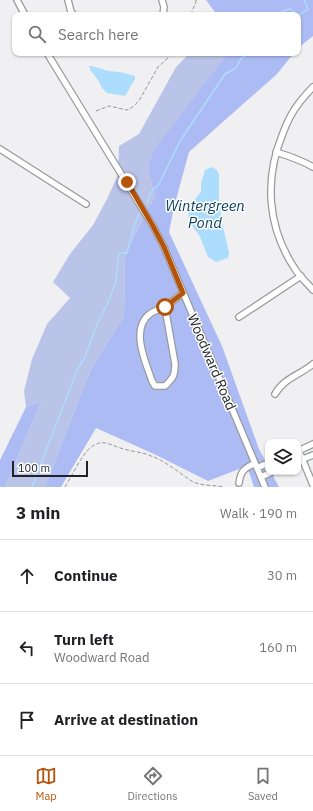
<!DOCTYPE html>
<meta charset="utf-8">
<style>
body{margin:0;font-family:"IBM Plex Sans",sans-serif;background:#f2f2f2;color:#202124}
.controls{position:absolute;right:12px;bottom:12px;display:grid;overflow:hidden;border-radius:8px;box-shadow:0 1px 3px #0004}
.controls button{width:36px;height:36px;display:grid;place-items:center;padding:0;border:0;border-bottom:1px solid #e0e0e0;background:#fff;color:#202124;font:20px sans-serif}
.scale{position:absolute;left:12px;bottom:10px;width:76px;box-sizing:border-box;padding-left:4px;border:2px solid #232323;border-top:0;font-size:11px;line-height:14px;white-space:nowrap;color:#232323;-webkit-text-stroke:3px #fdfeff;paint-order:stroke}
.stop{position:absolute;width:12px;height:12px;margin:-9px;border:3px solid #b45309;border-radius:50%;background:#fff}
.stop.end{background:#b45309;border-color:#fff;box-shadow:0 1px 4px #0008}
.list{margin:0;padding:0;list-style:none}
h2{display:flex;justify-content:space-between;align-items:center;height:52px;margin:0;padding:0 16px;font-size:17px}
h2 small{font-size:13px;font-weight:400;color:#757577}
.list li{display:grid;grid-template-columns:26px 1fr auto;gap:12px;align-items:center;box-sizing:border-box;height:72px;padding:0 16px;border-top:1px solid #e0e0e0}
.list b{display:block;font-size:15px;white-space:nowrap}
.list p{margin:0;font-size:13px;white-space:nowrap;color:#757577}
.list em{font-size:13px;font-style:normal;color:#757577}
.icon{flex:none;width:22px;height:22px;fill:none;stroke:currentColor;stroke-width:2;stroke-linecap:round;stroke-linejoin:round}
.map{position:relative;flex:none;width:313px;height:487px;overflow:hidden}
.search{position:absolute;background:#fff;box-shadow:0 1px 3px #0004;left:12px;right:12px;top:12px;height:44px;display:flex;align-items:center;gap:10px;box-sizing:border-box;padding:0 14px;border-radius:8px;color:#757577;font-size:15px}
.sheet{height:268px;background:#fff}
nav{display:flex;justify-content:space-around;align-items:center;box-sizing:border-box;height:56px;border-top:1px solid #e0e0e0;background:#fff;font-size:11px;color:#757577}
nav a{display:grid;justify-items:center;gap:2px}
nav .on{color:#b45309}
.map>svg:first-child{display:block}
.green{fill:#bac4e8}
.forest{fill:#acbbf4}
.water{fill:#acddfc}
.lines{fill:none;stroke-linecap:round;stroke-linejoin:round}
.stream{stroke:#acddfc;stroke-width:1.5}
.minor-casing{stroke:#999a9b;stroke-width:8}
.path{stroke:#979799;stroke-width:1;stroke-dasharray:4 2;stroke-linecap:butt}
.minor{stroke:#fff;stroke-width:5.5}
.route{stroke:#b45309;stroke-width:5}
.labels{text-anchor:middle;stroke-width:3;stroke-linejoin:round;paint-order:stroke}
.street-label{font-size:14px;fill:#232323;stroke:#fdfeff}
.water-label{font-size:15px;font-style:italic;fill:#11435d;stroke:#fdfeff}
</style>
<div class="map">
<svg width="313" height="487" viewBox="0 0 313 487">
<rect width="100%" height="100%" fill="#f0f0f2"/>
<path class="green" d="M190,53H226V56L148,170L155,197L147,210L125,256L124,316L90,371L45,487H5L41,402L26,407L24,391L32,359L47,324L70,298L53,282L70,254L93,225L107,199L118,175L119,146L139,134L176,67Z"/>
<path class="forest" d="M206,0H313V36L298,48V15H214L215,12Z
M226,53H294L277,74L189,152L174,207L169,232L222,346L259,449L268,466V472H271L279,487H254L247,466L208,481L154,454L96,428L61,487H45L90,371L124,316L125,256L147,210L155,197L148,170L153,151L226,56Z
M41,402L5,487H0V460L26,407Z"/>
<path class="water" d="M89,66H92L108,71L120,72L135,76V79L125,96L107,93L102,88L98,80L91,71Z
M211,167L216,169L219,174V201L222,222L229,253L228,258L216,262L208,257L200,237L189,221L188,211L195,199L201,192V184L205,170Z"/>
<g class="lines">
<path class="stream" d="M280,15L281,12L290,9L299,15L308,9L304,0
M147,203L151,192L159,184L180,141L225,74L236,68L241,58L251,53
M32,487L78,368L85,357L97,324L110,298L116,280L119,253H127L135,223L140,212"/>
<defs>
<path id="minor" d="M17,0L25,15
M68,0L71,12L74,15
M162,0L164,7L163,15
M47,53L153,226L164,247L265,487
M313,87C308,92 303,98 299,103C292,112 287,122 283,133C264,179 267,227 295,269C300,277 307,283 313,290
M0,149L86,204
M276,152C289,156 301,160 313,167
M165,307C161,309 155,310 151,313C129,328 146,363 152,381L155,386H165C173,378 175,376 175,364L165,307L183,293
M239,317L301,276
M275,394C284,378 300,375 313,364
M298,451L313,444
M299,451L313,485
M298,461L313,455
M257,468L268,463
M261,477L272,472
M239,483C241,470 244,469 255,463"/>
</defs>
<use href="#minor" class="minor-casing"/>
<path class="path" d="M191,15C192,9 196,5 196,0
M96,111L109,106L127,110L131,108L135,105L140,99L158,67L166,60L171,53
M65,487C71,477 82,455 90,448C104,437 110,446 124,449C133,452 143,452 151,456C164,460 181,474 193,482C203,486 214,485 224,487"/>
<use href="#minor" class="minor"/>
</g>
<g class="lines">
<path class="route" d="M127,182L153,226L164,247L183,293L165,307"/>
</g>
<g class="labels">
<g class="street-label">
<text transform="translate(212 362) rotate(67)" y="5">Woodward Road</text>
</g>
<g class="water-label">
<text x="205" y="211">Wintergreen<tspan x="205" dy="17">Pond</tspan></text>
</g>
</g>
</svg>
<div class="controls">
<button><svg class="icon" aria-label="layers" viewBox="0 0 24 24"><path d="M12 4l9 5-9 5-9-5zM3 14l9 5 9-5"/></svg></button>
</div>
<div class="scale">100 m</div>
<div class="stop" style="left:165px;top:307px"></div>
<div class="stop end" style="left:127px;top:182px"></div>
<div class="search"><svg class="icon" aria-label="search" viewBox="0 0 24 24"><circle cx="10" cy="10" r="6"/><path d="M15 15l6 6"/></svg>Search here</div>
</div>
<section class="sheet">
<h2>3 min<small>Walk · 190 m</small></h2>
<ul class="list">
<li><svg class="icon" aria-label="ahead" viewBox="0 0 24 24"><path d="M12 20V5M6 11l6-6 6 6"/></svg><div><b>Continue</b></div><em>30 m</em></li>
<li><svg class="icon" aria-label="left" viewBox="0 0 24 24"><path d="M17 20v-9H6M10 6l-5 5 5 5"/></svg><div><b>Turn left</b><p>Woodward Road</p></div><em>160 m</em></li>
<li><svg class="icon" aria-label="arrive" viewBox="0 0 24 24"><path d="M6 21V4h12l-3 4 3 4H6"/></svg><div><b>Arrive at destination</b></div></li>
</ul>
</section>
<nav>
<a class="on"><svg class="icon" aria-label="map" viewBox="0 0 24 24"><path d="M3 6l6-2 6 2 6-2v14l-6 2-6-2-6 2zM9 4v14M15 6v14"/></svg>Map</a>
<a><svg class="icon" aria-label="directions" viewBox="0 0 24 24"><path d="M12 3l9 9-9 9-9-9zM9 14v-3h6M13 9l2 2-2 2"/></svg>Directions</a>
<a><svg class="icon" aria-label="saved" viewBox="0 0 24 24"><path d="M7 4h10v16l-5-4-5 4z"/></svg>Saved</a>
</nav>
